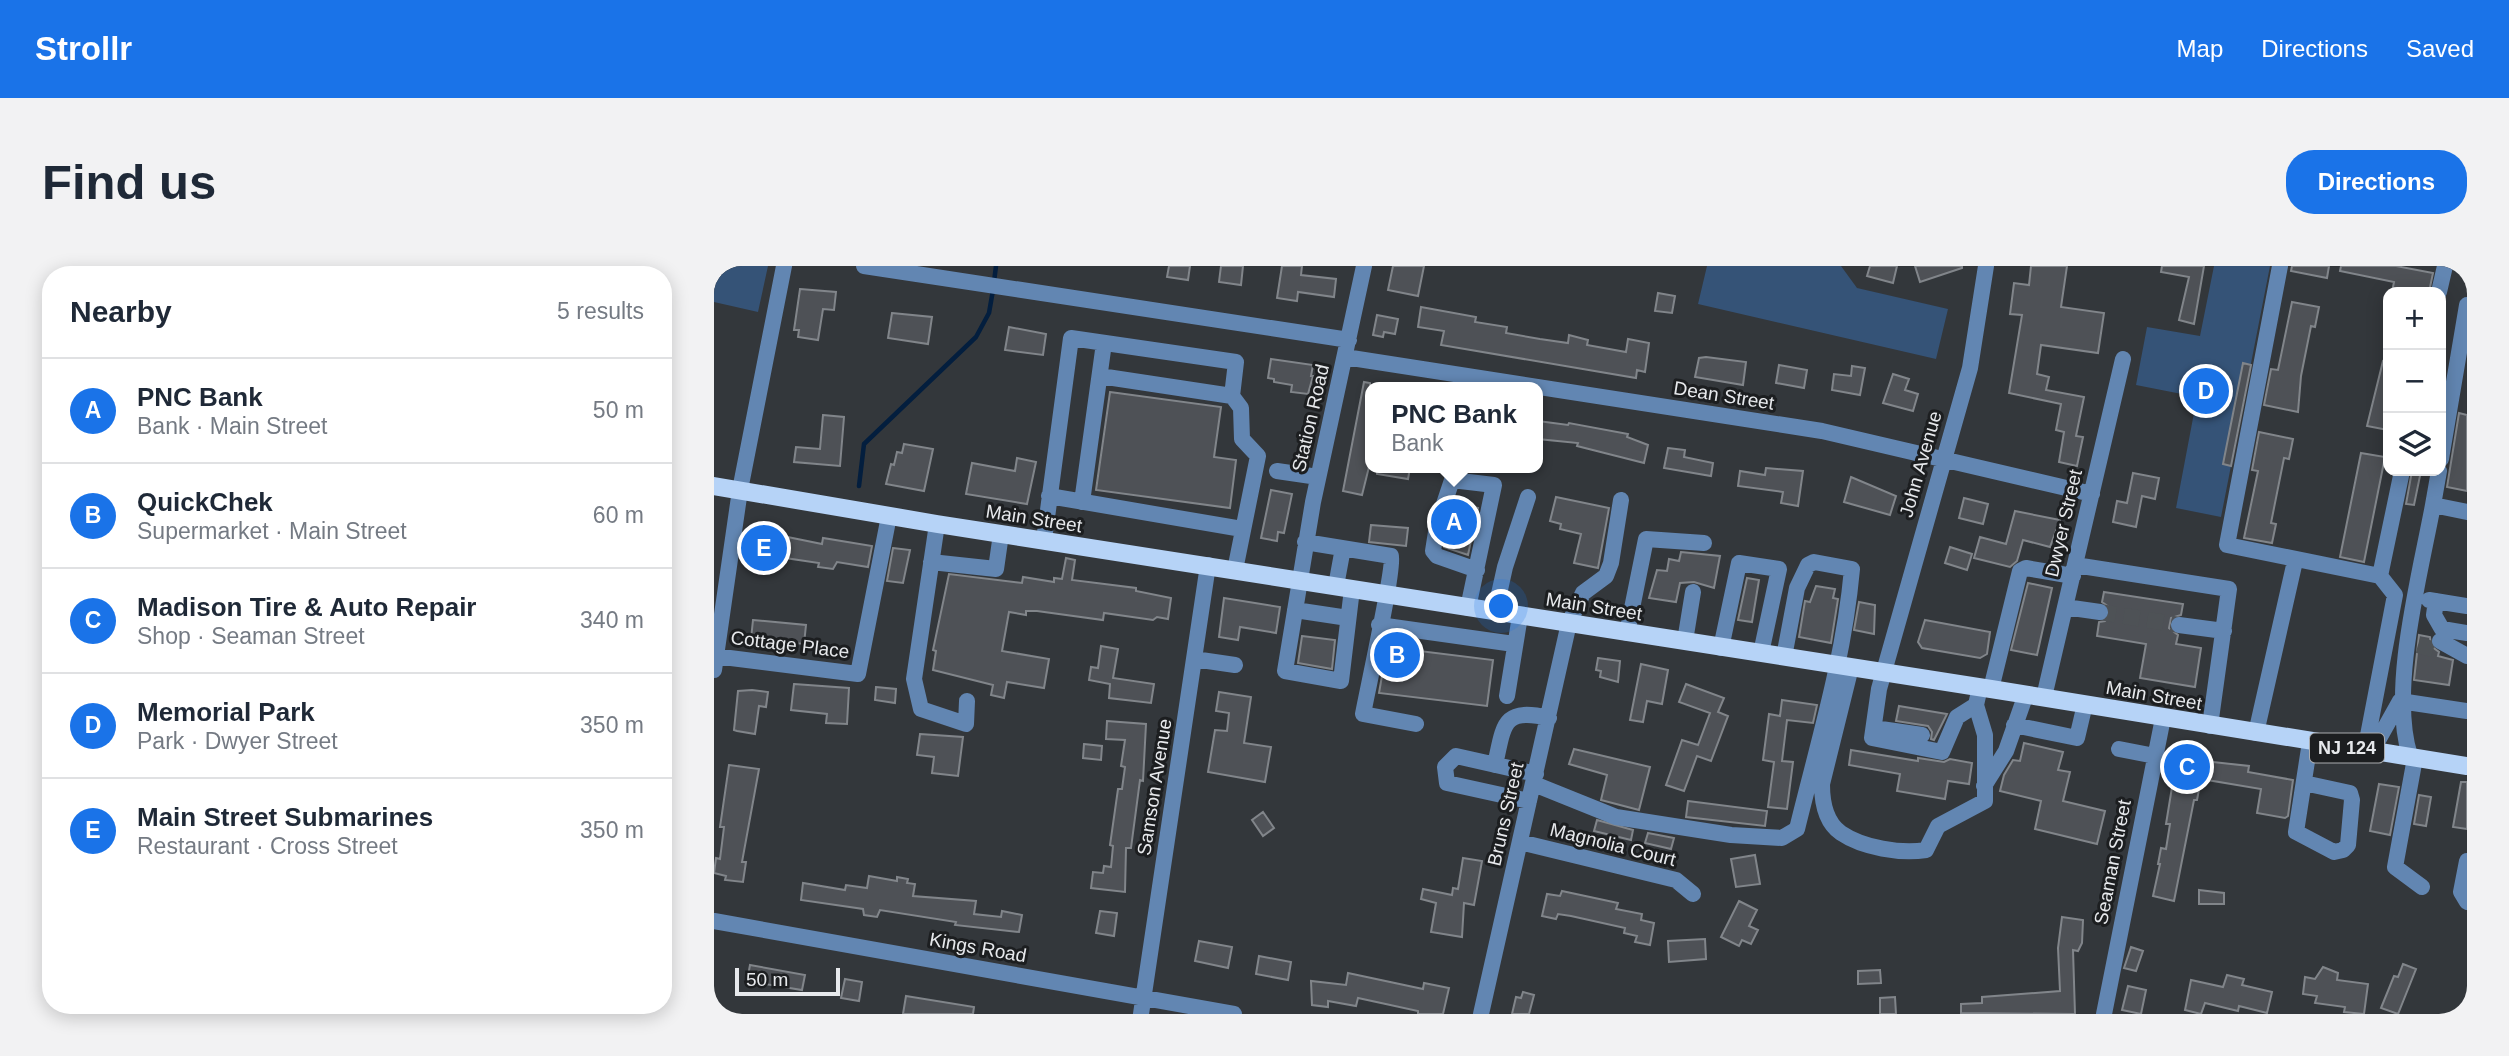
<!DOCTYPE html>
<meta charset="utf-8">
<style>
body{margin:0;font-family:Arial,sans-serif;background:#f2f2f3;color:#1f2937}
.controls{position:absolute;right:21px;top:21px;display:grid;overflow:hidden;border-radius:14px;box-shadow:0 4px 18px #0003}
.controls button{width:63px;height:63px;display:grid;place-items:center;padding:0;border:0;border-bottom:2px solid #e0e1e3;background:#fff;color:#1f2937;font:35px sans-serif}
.scale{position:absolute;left:21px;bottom:18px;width:105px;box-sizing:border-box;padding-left:7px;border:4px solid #e7e9ec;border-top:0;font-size:19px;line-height:24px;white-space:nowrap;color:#e7e9ec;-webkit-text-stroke:5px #1c1e20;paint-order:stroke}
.you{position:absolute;left:788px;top:341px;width:24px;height:24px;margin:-18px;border:5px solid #fff;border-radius:50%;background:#1a73e8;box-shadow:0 0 0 10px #1a73e833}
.badge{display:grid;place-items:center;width:46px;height:46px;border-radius:50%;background:#1a73e8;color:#fff;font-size:23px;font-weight:700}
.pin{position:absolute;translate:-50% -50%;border:4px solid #fff;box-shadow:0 2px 7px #0006}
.popup{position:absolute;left:651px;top:116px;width:178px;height:91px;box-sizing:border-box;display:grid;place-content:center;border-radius:14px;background:#fff;filter:drop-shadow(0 2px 5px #0005);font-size:23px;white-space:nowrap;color:#747a83}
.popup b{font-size:26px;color:#1f2937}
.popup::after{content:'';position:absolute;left:50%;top:100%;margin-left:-14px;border:14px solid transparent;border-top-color:#fff}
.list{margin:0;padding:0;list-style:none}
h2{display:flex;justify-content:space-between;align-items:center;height:91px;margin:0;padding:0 28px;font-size:30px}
h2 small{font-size:23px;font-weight:400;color:#747a83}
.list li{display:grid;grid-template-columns:46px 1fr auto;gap:21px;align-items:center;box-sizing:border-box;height:105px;padding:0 28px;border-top:2px solid #e0e1e3}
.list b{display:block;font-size:26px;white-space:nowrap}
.list p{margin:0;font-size:23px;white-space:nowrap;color:#747a83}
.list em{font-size:23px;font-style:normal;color:#747a83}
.icon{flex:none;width:38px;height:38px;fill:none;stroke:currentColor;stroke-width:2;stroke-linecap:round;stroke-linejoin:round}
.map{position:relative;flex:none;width:1753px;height:748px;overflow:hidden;border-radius:28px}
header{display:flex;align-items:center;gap:42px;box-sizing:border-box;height:98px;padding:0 35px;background:#1a73e8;color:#fff}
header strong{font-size:33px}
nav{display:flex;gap:38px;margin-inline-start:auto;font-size:24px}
.intro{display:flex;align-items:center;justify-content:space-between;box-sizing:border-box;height:168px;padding:0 42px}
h1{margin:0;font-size:49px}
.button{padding:18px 32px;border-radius:28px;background:#1a73e8;color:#fff;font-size:24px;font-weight:700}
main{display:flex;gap:42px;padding:0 42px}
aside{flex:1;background:#fff;border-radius:28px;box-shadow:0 4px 18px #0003}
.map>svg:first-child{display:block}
.green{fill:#355377}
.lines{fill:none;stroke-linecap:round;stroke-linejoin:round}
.stream{stroke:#031e3e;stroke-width:4.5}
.building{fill:#4e5156;stroke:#81858a;stroke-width:2}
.minor-tunnel{stroke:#4e5256;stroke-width:16;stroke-dasharray:16 8;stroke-linecap:butt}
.minor{stroke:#6286b2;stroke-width:16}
.major{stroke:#b6d3f7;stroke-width:18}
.labels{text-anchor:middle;stroke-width:6;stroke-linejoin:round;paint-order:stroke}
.shield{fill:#1c1e20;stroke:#aaacaf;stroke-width:2}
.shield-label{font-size:18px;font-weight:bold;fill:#e7e9ec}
.street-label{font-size:19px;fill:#e7e9ec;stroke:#1c1e20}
</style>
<header>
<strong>Strollr</strong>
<nav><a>Map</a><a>Directions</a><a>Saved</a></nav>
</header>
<div class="intro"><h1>Find us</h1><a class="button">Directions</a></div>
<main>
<aside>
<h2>Nearby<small>5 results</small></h2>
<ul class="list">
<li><span class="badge">A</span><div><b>PNC Bank</b><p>Bank · Main Street</p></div><em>50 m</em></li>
<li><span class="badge">B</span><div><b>QuickChek</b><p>Supermarket · Main Street</p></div><em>60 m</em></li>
<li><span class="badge">C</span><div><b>Madison Tire &amp; Auto Repair</b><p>Shop · Seaman Street</p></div><em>340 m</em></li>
<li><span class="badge">D</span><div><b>Memorial Park</b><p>Park · Dwyer Street</p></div><em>350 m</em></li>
<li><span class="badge">E</span><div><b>Main Street Submarines</b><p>Restaurant · Cross Street</p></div><em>350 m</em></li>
</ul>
</aside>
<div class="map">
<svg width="1753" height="748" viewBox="0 0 1753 748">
<rect width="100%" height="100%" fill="#33373b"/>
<path class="green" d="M0,0H54L44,46L0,36Z
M993,0H1127L1143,22L1234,43L1222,93L984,38Z
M1500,0H1556L1507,251L1462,242L1483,131L1422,119L1433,61L1486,70Z"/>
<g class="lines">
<path class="stream" d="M280,16L282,0
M145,220L150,178L262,71L275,47L279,24"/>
</g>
<path class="building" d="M455,0H476L474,14L453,11Z
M507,0H529L527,19L505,16Z
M568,0H588L587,9L622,13L620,31L584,26L583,35L563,32Z
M679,0H710L704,30L674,24Z
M1156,0H1183L1179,17L1153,10Z
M1201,0H1248V2L1206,16Z
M1317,0H1353L1347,41L1390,47L1384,87L1327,79L1323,108L1335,111L1332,124L1370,131L1362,170L1369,171L1363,200L1345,196L1350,166L1342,164L1347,138L1295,127L1308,49L1296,48L1300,17L1315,19Z
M1448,0H1490L1480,58L1465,54L1475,11L1447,6Z
M1578,0H1615L1613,12L1577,5Z
M1627,0H1682L1719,7L1715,26H1678L1680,16L1626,5Z
M86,23L122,26L120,44L109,43L104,74L84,71L85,64H80Z
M944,27L961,30L958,47L941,45Z
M1578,36L1605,41L1601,61L1597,60L1587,110L1584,146L1550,139L1557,103L1564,104Z
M707,41L762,51L761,56L793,61L792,67L826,73L854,77L855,69L874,74L873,79L912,86L914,73L935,77L931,106L923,104L922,112L727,79L730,65L704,61Z
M178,47L218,51L214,78L174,72Z
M663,49L684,53L681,68L670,66L669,71L659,69Z
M295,61L332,68L329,89L291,84Z
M992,91L1032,96L1029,119L981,111L985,92Z
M557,93L599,99L597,110H599L594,128L577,126L578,119L560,116V113L554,112Z
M1669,95L1674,96V164L1653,160Z
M1529,97L1537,99L1517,200L1509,198Z
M1065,99L1093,104L1090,122L1062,117Z
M1138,100L1151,102L1146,129L1118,124L1120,108L1137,110Z
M1179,108L1195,113L1191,124L1204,128L1199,145L1169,137Z
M650,116L656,117V197L648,229L629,225Z
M396,126L507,141L500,191L522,194L516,242L382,224Z
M1745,147L1753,149V225L1733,221Z
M109,149L130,151L126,200L80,196L82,181L106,183Z
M824,155L854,159L855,157L914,168L913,171L934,179L930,197L863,180L864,177L824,173Z
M1545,166L1579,173L1575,193L1570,192L1557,257L1562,258L1558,277L1530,272L1544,205L1538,204Z
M190,178L219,183L210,225L172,218L177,198L180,199L183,186L188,187Z
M954,182L971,184L970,191L999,197L997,210L950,202Z
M1647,187L1671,191L1650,296L1626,291Z
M303,192L322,196L313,238L252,228L258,197L301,205Z
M663,202H696L694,213L663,208Z
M1052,202L1089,205L1084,240L1067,237L1069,226L1024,220L1026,205L1051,209Z
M1698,205H1707L1700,239L1692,238Z
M1419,207L1445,212L1441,233L1428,230L1422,261L1399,256L1403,235L1413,237Z
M1137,211L1182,230L1176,249L1130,236Z
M557,224L578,228L570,267L564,266L563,275L547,272Z
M842,231L895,242L884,302L860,297L867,268L846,263L847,258L836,255Z
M1250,232L1274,238L1269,258L1245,252Z
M744,237L764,242L754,289L730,281L731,262L724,256H718L720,250L729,254L741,248Z
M1301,245L1346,254L1336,281L1309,274L1303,295L1296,301L1260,292L1266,271L1292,278Z
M657,259L694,262L692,280L655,276Z
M40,264L108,278L109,272L158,280L154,301L123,296L119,303L104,301L105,297L64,291L63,296L36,292Z
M1236,281L1258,288L1253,304L1231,297Z
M179,282L196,284L189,317L173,315Z
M967,286L1006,290L1000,322L980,316L966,317L962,336L935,332L943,304L953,305L955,293L965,295Z
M352,292L361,294L358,314L422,322V325L457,332L454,353L443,351L439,354L390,347L389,354L323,345H312V349L295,346L288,385L335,393L330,422L293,416L290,432L277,429L279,419L219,404L222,385L219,384L235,308L308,317L309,311L340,316V312L348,313Z
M1033,312L1045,314L1038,356L1024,354Z
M1314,317L1338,322L1323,389L1297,384Z
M1102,320L1121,323L1119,332L1124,333L1117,377L1085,371L1091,335L1096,336Z
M1390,326L1469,338L1467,349L1457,352L1455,362L1464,369L1462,378L1487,382L1481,421L1426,412L1432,378L1383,370L1385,356L1391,355L1396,348L1395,341L1388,336Z
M510,332L566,341L562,367L526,361L524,374L505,371Z
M1145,336L1161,339L1160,368L1140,364Z
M39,354L92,359L90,378L37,373Z
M1211,354L1276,366L1273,388L1266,392L1208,382L1204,376Z
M1705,369L1716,371L1717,380L1725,386L1724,390L1739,394L1735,419L1700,414Z
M588,370L621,374L618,403L584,397Z
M387,380L404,383L399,412L440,418L437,437L395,432L396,418L375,414L377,401L384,402Z
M673,381L779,394L773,440L665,427Z
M884,392L906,395L904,416L886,411L887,405L882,404Z
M927,398L954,404L948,438L933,435L929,456L916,454Z
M80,418L135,422L133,458L112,457L113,448L77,444Z
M972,418L1010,432L1004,446L1014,450L997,495L983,490L970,525L952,519L968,474L984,479L996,447L965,436Z
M162,421L182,423L181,437L161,434Z
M38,424L54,426L52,441L45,440L41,468L23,465L20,464L24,425Z
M505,426L537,431L530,477L557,481L551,516L494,506L501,464L513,465L515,447L502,445Z
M1068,434L1103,439L1099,457L1073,454L1068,495L1079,496L1073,543L1054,541L1060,496L1049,494L1055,448L1066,450Z
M1185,440L1233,448L1220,474L1217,473L1218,466L1214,460L1182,455Z
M393,455L432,458L429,515L426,514L417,582H412L411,626L377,622L379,606L389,607L390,600L397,601L399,580L396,579L404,523H408L411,501L407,500L411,474L392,473Z
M206,468L249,471L244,510L218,507L220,491L203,489Z
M1310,477L1349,486L1344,504L1356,506L1349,535L1391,545L1383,578L1321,563L1327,535L1286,525L1290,509L1299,494L1306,495Z
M370,478L388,480L387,494L369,492Z
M860,483L936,501L925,544L887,534L893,509L855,498Z
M1137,484L1204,495V492L1230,496L1236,493L1258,497L1255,518L1234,515L1231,533L1183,525L1186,508L1135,499Z
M1454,491L1535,500L1534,506L1579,514L1574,550L1571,552L1543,547L1547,523L1487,513L1483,534H1480L1460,635L1439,630L1446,598H1444L1447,582L1452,583L1456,558H1452L1460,509L1452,507Z
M15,499L45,503L28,596H32L29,616L11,614L12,610L0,607L2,592L6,593L10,561H6Z
M1747,516H1753V563L1739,561Z
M1665,518L1685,521L1676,569L1656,565Z
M1705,529L1717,531L1712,560L1700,558Z
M974,535L1053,545L1051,560L972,551Z
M549,546L560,562L549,570L538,554Z
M883,554L919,564L917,574L880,565Z
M934,567L960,572L957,583L931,577Z
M1041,589L1046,618L1022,621L1017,593Z
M749,592L768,595L760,639L750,637L748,671L717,666L722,637L707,633L709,623L738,629L739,622L744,623Z
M155,610L183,615V611L194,613L193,617L201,618L199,630L262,635L260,648L287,651L288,645L308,649L305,666L241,659L242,656L166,644L163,651L150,649L149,643L87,634L89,617L131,624L132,619L153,622Z
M1485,624L1510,627V638H1485Z
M848,625L904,637L902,643L928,648L927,654L940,657L936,679L921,676L923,670L910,667L911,662L857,650L844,648L842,653L828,650L833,628L846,630Z
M1025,635L1043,644L1035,660L1044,664L1037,678L1028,674L1025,680L1007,671Z
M386,645L403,647L400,670L382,667Z
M1348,651L1369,654L1368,677L1364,685L1359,684L1361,748L1247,747V738L1268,737V731L1346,725L1344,682Z
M991,673L992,693L955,696L954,675Z
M485,675L518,681L514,702L481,695Z
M1417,681L1429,685L1422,705L1410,702Z
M545,690L577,696L574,714L542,708Z
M1689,698L1702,703L1684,748L1667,742L1680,710L1684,711Z
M36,699L91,709L88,724L33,715Z
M1609,701L1624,707L1623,714L1654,718L1650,748L1630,746L1631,741L1601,737L1603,730L1589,728L1591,711L1601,713Z
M1166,704L1167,717L1144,718V705Z
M634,707L709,723L710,717L735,722L729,748H704V745L644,732L642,740L614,735V741L598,739L597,715L632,719Z
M1513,709L1530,713L1528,719L1558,726L1553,747L1525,740L1524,745L1491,737L1487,748L1471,744L1477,714L1509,721Z
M131,713L148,716L145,735L127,732Z
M1414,720L1432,724L1427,748L1408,744Z
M809,726L820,729L815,748H798L802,731L807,732Z
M192,730L260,741L259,748H189Z
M1181,731L1182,748H1166V732Z"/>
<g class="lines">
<path class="minor-tunnel" d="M1386,346L1465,359
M1704,379L1725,385"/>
<path class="minor" d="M150,0L635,74
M1566,0L1513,279L1666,310L1681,329L1651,485
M1725,26L1731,0
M631,91L1108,165L1378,228
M386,110L518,130
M1727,193L1753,39
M563,205L604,211
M335,230L528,263
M368,236L390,77
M1719,239L1725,205
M728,244L738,214L780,219L754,342
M223,258L200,413L207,443L252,458L253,435
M722,266L719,285L723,290L763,304
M330,274L357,72L522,96L518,130L527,142L528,173L544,190L521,304
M591,276L677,290C681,300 653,426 649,448L702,458
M217,296L282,303L287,268
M1361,299L1515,323L1496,460
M1666,310L1688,205
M622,320L629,282
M638,323L627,415L571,405L599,236L650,0
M1715,334L1753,340
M1722,335L1720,349L1728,363L1753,367
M1351,341L1386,346
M581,344L634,352
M781,346L791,301L814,231
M665,359L800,378
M1465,359L1510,365
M913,367L932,273L990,277
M971,375L979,326
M1726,375L1753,390
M1007,382L1025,297L1065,303L1047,387
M0,390L144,408L175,250
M480,393L521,399
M1137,401L1108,518C1108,535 1111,556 1127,567C1149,582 1187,588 1212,584L1224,560L1271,535V469L1262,439L1264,430
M0,404L26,224L70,0
M1277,423L1306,305L1312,302L1359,310
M793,430L806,350
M1330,431L1409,93
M1686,435L1753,445
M1262,439L1243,451L1228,486L1158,472L1165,423L1256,102L1272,0
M1300,459L1363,472L1371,438
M1160,462L1208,469
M1542,467L1581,295
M1405,483L1441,490
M1658,485L1686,435
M1696,490C1675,424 1706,309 1719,239L1753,246
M1701,492L1681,601L1708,621
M781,499C790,459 788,441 835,452
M1590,517L1636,527L1638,534L1634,579L1629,584L1620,586L1582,566L1596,476
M820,518L902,551L1017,569L1068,572L1083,563C1104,477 1130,393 1138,303L1100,296L1094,299L1083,322L1070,391
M1270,520L1292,485L1312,428
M815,535L733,517L731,501L742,490L822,508
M806,576L962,614L979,628
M1753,595L1747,626L1753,636
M0,655L520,748
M427,748L494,299
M767,748L855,357L869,327L892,310L897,297L907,234
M1390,748L1449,452"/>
<path class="major" d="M0,220L223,258L1277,423L1753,500"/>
</g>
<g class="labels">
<rect class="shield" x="1596" y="467.5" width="74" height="29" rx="5"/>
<g class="shield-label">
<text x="1633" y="488">NJ 124</text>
</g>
<g class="street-label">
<text transform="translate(1010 129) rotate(9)" y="7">Dean Street</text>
<text transform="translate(596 152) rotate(-77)" y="7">Station Road</text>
<text transform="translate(1206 198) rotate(-74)" y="7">John Avenue</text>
<text transform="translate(320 252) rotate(9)" y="7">Main Street</text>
<text transform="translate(1349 257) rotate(-77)" y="7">Dwyer Street</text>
<text transform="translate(880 340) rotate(9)" y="7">Main Street</text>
<text transform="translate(76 378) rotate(7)" y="7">Cottage Place</text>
<text transform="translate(1440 429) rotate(10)" y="7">Main Street</text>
<text transform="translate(440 521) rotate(-81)" y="7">Samson Avenue</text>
<text transform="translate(791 548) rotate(-77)" y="7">Bruns Street</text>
<text transform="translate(899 578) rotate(14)" y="7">Magnolia Court</text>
<text transform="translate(1398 596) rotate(-79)" y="7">Seaman Street</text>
<text transform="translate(264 681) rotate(10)" y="7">Kings Road</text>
</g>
</g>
</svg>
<div class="controls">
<button>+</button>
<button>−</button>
<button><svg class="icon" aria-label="layers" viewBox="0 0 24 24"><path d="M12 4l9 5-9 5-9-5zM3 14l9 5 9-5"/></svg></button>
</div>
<div class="scale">50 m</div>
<div class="you"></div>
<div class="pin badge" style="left:740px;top:256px">A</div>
<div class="popup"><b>PNC Bank</b>Bank</div>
<div class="pin badge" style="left:683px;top:389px">B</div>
<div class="pin badge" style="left:1473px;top:501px">C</div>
<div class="pin badge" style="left:1492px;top:125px">D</div>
<div class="pin badge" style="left:50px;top:282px">E</div>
</div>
</main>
